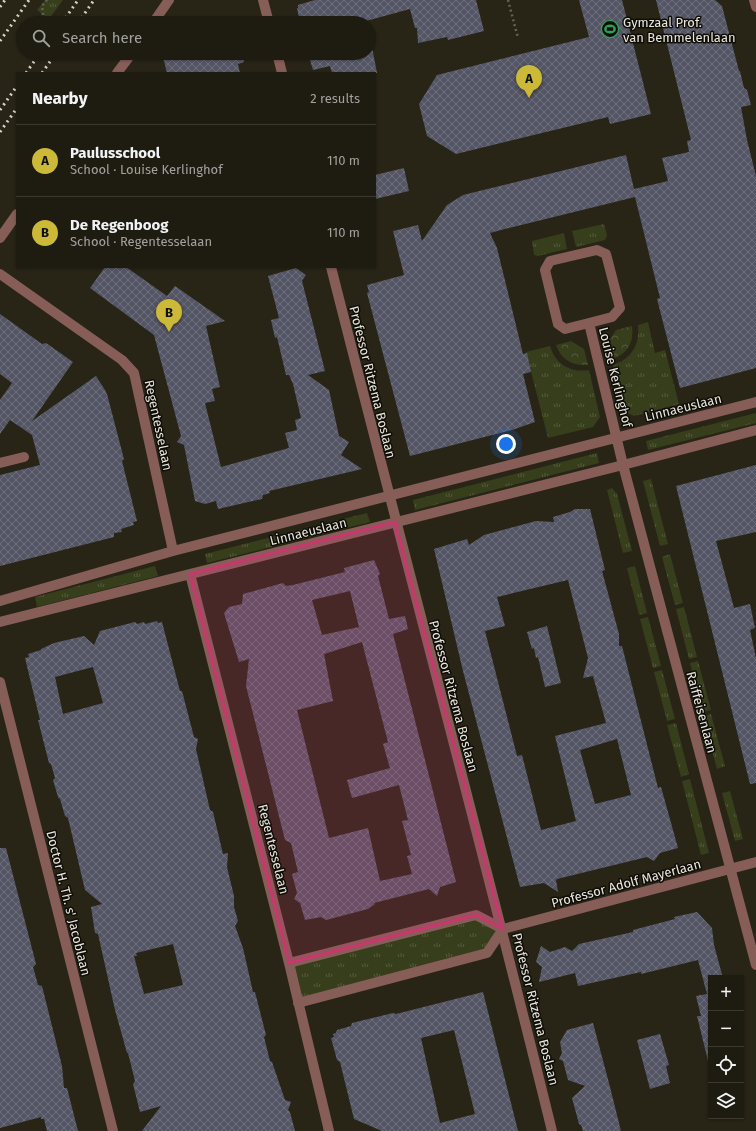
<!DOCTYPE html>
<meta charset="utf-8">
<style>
body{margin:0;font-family:"Fira Sans",sans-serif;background:#2b281e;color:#f1f3f6}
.controls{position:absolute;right:12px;bottom:12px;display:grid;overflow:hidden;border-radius:0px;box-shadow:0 1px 3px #0004}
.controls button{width:36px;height:36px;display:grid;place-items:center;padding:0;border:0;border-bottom:1px solid #3c3930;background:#1e1b10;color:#f1f3f6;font:20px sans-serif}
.you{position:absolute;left:506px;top:444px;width:14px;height:14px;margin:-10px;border:3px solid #fff;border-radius:50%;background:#1a73e8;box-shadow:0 0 0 6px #1a73e833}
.badge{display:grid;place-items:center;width:26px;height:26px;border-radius:50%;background:#ccb938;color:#111;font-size:13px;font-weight:700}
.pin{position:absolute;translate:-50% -33px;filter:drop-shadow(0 1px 2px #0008)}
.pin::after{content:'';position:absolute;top:21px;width:14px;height:12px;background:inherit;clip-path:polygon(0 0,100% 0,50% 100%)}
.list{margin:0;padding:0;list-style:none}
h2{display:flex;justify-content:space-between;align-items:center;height:52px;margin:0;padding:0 16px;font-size:17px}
h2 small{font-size:13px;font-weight:400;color:#a1a19f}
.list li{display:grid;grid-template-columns:26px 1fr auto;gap:12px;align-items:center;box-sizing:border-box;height:72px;padding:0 16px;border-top:1px solid #3c3930}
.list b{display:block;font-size:15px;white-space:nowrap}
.list p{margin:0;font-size:13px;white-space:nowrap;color:#a1a19f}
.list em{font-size:13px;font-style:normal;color:#a1a19f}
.icon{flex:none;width:22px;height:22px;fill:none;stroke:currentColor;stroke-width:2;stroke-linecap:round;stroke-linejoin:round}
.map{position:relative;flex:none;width:756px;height:1131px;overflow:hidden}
.search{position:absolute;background:#1e1b10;box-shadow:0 1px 3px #0004;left:16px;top:16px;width:360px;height:44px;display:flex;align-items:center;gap:10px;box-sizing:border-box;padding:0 14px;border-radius:22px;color:#a1a19f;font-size:15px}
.panel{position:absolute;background:#1e1b10;box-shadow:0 1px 3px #0004;left:16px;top:72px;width:360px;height:196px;border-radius:0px}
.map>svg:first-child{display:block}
.grass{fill:url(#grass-tufts)}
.forest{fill:url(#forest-crowns)}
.building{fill:url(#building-cross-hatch);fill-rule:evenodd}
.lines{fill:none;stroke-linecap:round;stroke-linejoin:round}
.path{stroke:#656154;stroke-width:2.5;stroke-dasharray:2 3;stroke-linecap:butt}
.minor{stroke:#875d58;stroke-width:10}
.rail{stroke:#d4d1c7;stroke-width:3;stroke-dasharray:2 4;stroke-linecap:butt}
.marked{fill:#c8376e;fill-opacity:0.2;stroke:#c8376e;stroke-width:3;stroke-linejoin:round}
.labels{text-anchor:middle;stroke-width:3;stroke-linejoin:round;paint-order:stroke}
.poi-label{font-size:13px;fill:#e9e6dd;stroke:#0f0d07;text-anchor:start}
.street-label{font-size:13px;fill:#e9e6dd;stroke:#0f0d07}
</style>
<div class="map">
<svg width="756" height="1131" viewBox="0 0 756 1131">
<defs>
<pattern id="grass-tufts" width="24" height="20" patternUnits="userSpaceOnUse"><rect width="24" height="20" fill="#373e1b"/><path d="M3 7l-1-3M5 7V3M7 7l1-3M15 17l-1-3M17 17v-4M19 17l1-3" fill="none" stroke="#545a3c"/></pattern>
<pattern id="forest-crowns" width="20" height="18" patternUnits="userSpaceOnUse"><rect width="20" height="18" fill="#373e1b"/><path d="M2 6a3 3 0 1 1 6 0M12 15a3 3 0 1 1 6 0" fill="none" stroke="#545a3c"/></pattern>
<pattern id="building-cross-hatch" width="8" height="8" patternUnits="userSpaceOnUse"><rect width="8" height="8" fill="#555665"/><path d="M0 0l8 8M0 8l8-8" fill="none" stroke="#6d6e7b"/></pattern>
</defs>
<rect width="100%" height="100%" fill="#282416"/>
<path class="grass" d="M45,0H63L49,19L37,10Z
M604,224L607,235L605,240L576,247L572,231Z
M564,233L567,249L538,256L534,255L532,241Z
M648,322L655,353L665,350L679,404L634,416L624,411L613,365C632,359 640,344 638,325Z
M550,346C555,364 571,373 589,370L600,417L593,427L548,438L526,352Z
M756,413V423L648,450L646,441Z
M597,453L599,463L415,510L413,500Z
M651,479L668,544L660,546L643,481Z
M612,488L617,494L632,551L623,553L607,490Z
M367,513L370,522L207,563L205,554Z
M670,554L683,603L675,605L662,557Z
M155,566L158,576L37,607L35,597Z
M635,566L647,613L639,615L627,568Z
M684,607L697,657L689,659L676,609Z
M648,617L661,666L653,668L640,619Z
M698,661L711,710L703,712L690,663Z
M662,670L675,719L667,721L654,672Z
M711,714L725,766L717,769L703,716Z
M676,723L689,774L681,777L667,725Z
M690,779L709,853L701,855L682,781Z
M730,791L743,839L735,841L722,793Z
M476,915L503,929L487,953L298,1003L289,963Z"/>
<path class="forest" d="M632,326C634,342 628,354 612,359L608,342L616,330Z
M571,341L584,349L588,365C573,366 561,360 556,345Z"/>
<path class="building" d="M315,0H476L484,31L448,40L447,37L418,43L417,28H415L410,9L366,21L367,23H300L297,8H298V5Z
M579,0H622L651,114L610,124L608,117L456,154L427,136L419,104L437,75L589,37Z
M656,0H715L722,6L739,71H740L744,88L747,90L751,105L741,107L747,140L756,176V368L680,388L657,299L660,298L635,197L501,230L490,233L497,248L523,354L527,353L531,372L523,374L535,422L512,430L410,456L367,293L369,292L367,285L404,275L393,231L418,225L422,241L447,205L463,195L626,155L634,189L668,181L662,158L689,152L687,141L691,140Z
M369,32L377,73H332L330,66L313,70L308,53H369Z
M162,53H242L244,62L238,64L240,73H167Z
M404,168L409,191L375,199V175Z
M105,267H126L167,296L175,286L225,321L206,326L220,387L212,389L215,401L205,403L221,467L289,448L285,433L297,430L295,420L301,418L293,384L289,375H286L277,337L275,338L271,320L279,318L268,276L296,268L306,275L302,281L325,371L308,375L329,390L339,436L349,442L341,455L362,469L269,491L270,493L263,495L262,499L218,509L216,501L205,504L195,501L184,445L177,442L181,436L154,335L90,288Z
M0,314L42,344L46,343L73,362L32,421L96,376L105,390L107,394L124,459L122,461L137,521L133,522L134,525L121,529L122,532L114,533V537L0,566V475L40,465L32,435L10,420L0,434V400L12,383L0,374Z
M756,465V532L716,541L734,608L750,604L755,628L750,630L756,658V783L750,784L676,486Z
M575,509H590L605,570L602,571L619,634V646H622L658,788L661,787L678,848L660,853L654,861L647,857L557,879L556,880L558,892L544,883L520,887L463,671L434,549L467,539L469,545L484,535L536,521L554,522L553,517L570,512ZM568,580L588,658L583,678L593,676L606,723L555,736L576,821L541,830L522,755L517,756L485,631L505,626L497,597ZM617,739L631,795L595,804L580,750Z
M374,560L380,574L378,576L389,619L405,616L408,629L393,634L456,882L440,887L437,896L429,889L374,903L375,904L368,909L326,920L321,917L305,920L300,903L294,899L297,893L292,874L298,872L291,843L285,840L246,686L249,659L239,662L224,613L229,607L242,604L243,594L283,583L286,586L293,585L345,572L344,568ZM350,591L359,627L322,635L312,600ZM362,642L388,742L383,744L390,768L347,780L352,798L399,785L408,820L402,821L411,855L407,856L412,874L380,881L368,828L329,838L297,710L333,701L324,654Z
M157,621L158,623L162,622L180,691H182L194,737L198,739L196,749L210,810L213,812L223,854L228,853L227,867L234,896V907L238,921L235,926L243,948L253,992H255L266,1035L264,1037L270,1061L272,1062L285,1100L291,1102L288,1110L290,1112L295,1131H142L161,1106L140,1112L133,1084L135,1081L128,1053H127L115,1010L98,934L95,933L91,907L102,904L85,890L68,818L65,816L60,799L58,797L53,780L55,778L51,764L49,763L38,720H40L25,658L29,657L28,654L41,650V649L54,643L84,636L94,645L100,631L135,622L137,624L144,622L145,624ZM93,667L103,703L63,714L55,677ZM173,944L183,985L144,994L134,956H137L136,953Z
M547,626L561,683L545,687L538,657L536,658L534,648L532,649L527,632Z
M0,848H6L36,964L33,967L38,985L42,986L62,1066L64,1088H67L78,1131H47L44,1119H41V1117L0,1128Z
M697,912L712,928L714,945L723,978H711V1073L697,1016H701L696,996L707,994L698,960L641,974V972L578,986L575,973L539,982L542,967L536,962L541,946L550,952L565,947L572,951L579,944L633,932V930L675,919L674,917Z
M483,992L518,1131H382L354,1119L340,1062L337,1060L331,1038L334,1037L333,1034L336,1033L337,1030L351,1026L352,1023L393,1013L396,1014ZM454,1030L475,1114L440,1123L421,1038Z
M593,1023L610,1087L621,1131H583L581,1125L579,1124L572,1098L585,1086L568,1080L563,1061L559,1059L562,1053L560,1042L567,1030Z
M660,1034L669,1065L666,1066L670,1083L650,1089L637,1040Z"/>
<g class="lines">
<path class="path" d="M508,0L518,38
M43,15L42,6L47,0"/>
<path class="minor" d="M263,0L269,23
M754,0L756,7
M153,23L169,0
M277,53L282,73
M117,73L132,53
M0,238L17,214
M331,267C404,555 481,842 552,1131
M0,274L122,360L134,373L173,551
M589,323L612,317L620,308L606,254L597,250L550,261L545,270L558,324L565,329L589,323L623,465L756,965
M0,463L24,457
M190,574L289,963L329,1131
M0,601L173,551L756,402
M0,622L623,465L756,430
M0,682L113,1131
M289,963L476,915L503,929L756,862
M298,1003L487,953L503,929"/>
<path class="rail" d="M0,7L5,0
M62,23L78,0
M78,23L94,0
M0,41L29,0
M26,73L40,53
M42,73L56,53
M0,110L17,86
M0,132L17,108"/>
</g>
<path class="marked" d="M395,522L503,929L476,915L289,963L190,574Z"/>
<defs>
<symbol id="stadium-ring" viewBox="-11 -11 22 22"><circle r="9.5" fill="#0f0d07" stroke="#2e9e5b" stroke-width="1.5"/><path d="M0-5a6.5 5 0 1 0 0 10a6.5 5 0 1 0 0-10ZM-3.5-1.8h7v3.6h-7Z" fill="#2e9e5b"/></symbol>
</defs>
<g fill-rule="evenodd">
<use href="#stadium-ring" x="600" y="19" width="20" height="20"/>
</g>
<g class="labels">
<g class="poi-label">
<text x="623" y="27">Gymzaal Prof.<tspan x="623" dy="15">van Bemmelenlaan</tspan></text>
</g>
<g class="street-label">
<text transform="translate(616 377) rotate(76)" y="5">Louise Kerlinghof</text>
<text transform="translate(373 382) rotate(76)" y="5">Professor Ritzema Boslaan</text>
<text transform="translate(683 407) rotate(-14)" y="5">Linnaeuslaan</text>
<text transform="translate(159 425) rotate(78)" y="5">Regentesselaan</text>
<text transform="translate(308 531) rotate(-14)" y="5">Linnaeuslaan</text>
<text transform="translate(454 696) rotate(75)" y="5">Professor Ritzema Boslaan</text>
<text transform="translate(702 712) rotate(75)" y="5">Raiffeisenlaan</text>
<text transform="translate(274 849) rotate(76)" y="5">Regentesselaan</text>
<text transform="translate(626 883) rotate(-15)" y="5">Professor Adolf Mayerlaan</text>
<text transform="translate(69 903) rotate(76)" y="5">Doctor H. Th. s' Jacoblaan</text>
<text transform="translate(536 1009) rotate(76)" y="5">Professor Ritzema Boslaan</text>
</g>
</g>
</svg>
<div class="controls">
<button>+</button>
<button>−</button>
<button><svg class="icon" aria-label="locate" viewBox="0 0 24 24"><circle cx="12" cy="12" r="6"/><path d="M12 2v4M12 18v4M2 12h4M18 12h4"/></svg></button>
<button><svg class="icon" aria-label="layers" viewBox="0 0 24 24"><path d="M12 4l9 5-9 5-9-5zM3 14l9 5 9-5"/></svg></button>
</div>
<div class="you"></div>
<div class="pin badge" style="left:529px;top:98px">A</div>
<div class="pin badge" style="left:169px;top:332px">B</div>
<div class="search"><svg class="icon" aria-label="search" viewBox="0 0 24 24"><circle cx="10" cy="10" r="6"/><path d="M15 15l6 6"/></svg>Search here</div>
<section class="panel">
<h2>Nearby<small>2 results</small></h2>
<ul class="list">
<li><span class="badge">A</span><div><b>Paulusschool</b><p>School · Louise Kerlinghof</p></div><em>110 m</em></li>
<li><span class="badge">B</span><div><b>De Regenboog</b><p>School · Regentesselaan</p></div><em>110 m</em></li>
</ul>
</section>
</div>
